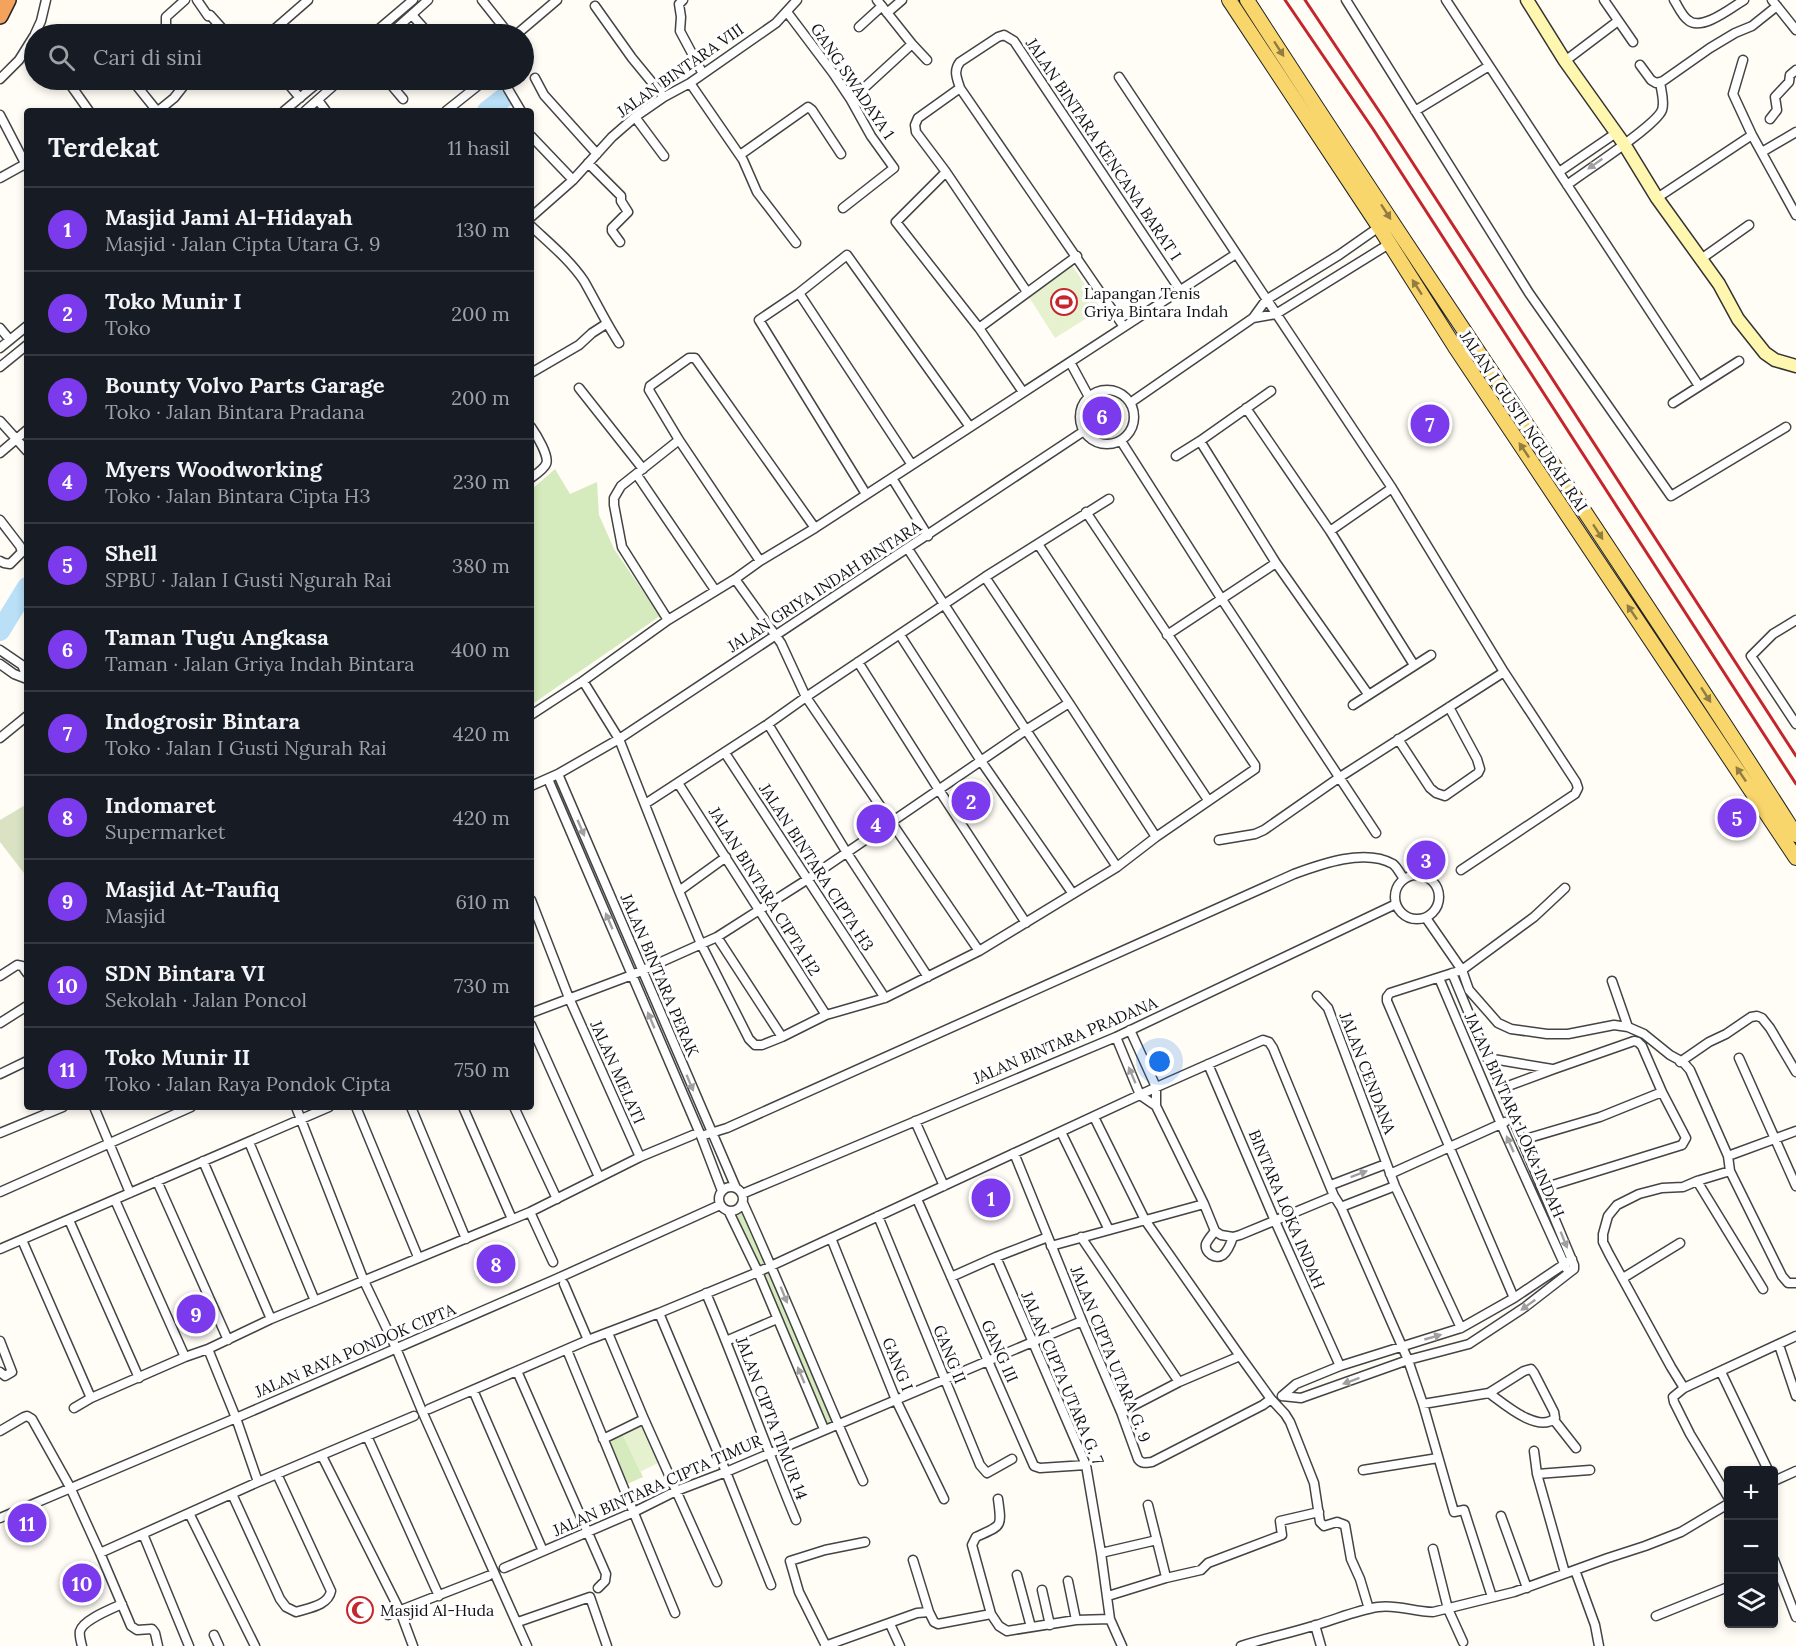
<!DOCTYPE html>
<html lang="id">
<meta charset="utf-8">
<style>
body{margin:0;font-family:Lora,serif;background:#20242c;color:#f1f3f6}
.controls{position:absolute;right:18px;bottom:18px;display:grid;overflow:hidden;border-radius:6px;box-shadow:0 3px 9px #0003}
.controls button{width:54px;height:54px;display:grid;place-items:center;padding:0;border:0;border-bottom:2px solid #363941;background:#171b24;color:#f1f3f6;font:30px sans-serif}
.you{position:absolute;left:1160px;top:1062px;width:21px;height:21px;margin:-15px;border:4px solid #fff;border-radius:50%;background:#1a73e8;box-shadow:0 0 0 9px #1a73e833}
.badge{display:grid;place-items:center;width:39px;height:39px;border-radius:50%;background:#7c3aed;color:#fff;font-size:20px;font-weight:700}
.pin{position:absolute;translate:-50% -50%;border:3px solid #fff;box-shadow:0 2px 6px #0006}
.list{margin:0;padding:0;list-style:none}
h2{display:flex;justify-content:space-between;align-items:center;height:78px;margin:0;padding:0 24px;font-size:26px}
h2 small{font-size:20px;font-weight:400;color:#9ea1a6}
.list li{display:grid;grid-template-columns:39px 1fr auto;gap:18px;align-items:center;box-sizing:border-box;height:84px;padding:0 24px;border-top:2px solid #363941}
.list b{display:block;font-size:22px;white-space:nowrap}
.list p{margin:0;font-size:20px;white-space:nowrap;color:#9ea1a6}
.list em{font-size:20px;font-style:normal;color:#9ea1a6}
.icon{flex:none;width:33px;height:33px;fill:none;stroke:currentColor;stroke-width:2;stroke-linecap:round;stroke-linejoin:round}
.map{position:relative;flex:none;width:1796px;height:1646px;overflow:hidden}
.search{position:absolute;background:#171b24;box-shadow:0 3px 9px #0003;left:24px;top:24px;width:510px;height:66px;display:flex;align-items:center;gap:15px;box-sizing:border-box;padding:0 21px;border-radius:33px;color:#9ea1a6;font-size:22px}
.panel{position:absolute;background:#171b24;box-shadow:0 3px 9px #0003;left:24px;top:108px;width:510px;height:1002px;border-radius:6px}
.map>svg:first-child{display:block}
.green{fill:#d5ebbd}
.cemetery{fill:#d9e3c4}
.pitch{fill:#e6f2cf}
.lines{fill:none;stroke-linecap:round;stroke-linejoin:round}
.river{stroke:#b9e0f7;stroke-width:20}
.street-casing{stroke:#444;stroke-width:11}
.secondary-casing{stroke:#333;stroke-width:15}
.primary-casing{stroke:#222;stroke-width:16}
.highway-casing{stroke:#222;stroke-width:18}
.street{stroke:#fff;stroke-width:8}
.secondary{stroke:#fff6b0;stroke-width:12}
.primary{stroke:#f9d66b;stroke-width:14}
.highway{stroke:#f5a25d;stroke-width:15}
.rail{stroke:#c4262e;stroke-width:3}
.oneway{fill:#917d42}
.oneway2{fill:#a0a0a0}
.labels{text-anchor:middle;stroke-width:6;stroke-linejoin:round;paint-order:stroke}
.street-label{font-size:16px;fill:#111;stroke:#fff}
.poi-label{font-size:16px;fill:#111;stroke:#fff;text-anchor:start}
</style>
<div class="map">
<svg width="1796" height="1646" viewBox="0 0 1796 1646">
<rect width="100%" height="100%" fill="#fffdf5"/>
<path class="green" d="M1084 416a18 18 0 1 1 36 0a18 18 0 1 1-36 0Z
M555,469L570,494L597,482L599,515L614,549L660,616L531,705V490Z
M744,1211L767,1263L758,1268L734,1216Z
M771,1268L833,1423L826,1427L760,1274Z
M641,1422L642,1426L623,1435L643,1477L627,1484L606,1438Z"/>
<path class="cemetery" d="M27,804V877L0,842V820Z"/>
<path class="pitch" d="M1072,265L1101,309L1055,338L1027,294Z
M642,1426L658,1463L640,1472L623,1435Z"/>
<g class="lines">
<path class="river" d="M487,111L505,97
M0,631L27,587"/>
<defs>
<path id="street" d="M197,0L208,16L210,15L227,34
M482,0L509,34
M683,0L679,4L681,17L680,31L703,74
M877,0L912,44L927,60
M1346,0L1529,293L1671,496L1786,427
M1446,0L1699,386
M1604,0L1633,42
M1674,0C1678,6 1682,16 1688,20C1701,32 1731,8 1744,0
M1772,0L1796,30
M595,6L632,58L664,97
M787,12L833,73L851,100L871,136L894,168L843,208
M887,13L902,0
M412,15L429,34
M859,27L882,6
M35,34L41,21L46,0
M159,34L166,28V17L185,0
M269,34L308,0
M373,34L413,0
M390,34L428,0
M517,34L557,0
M1565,61L1618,21
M1640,65L1651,80L1656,83L1663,81L1710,48L1735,33L1752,26L1777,6
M1119,77L1392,488L1504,672L1576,782L1578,788L1575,794L1461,870
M535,78L544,95L597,154
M0,79L19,60L34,36
M67,80L89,111
M132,80L157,111
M285,80L300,98
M387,80L403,99
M690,83L743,160L757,192L796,243
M960,88L918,118L915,125L916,132L946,172L1027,292
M508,89L521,111
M318,100L326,111
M851,100L912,44
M158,111L174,98L185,84
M284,111L321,80
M305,111L340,80
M446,111L485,80
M1415,111L1489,66
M0,115L27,167
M635,117L664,156
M1770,119L1777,110L1775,97L1789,82L1790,75L1796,70
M1752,135L1796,215
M531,136L573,180
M1762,152L1796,132
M740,155L808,107L812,110L841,154
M588,163L621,196V201L628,212L612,228V231L620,242
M946,172L896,222L979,328L1023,392
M1559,172L1616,133
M0,178L27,163
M1567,185C1584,172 1656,126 1662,110C1665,102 1661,90 1660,82
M1657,198L1752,135L1733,94L1743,60
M531,217L573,180L612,137L635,117L664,97L690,83L776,23L797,0
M531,226C549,243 570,260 584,281C596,302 606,323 619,343
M1701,259L1749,225
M799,293L912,465
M1253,318L1276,314L1389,244
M1124,327L960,88C957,78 953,71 960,62L998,37L1004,35L1014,41L1180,290
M0,328L10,340
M979,328L1077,256
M0,348L27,326
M1070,362L1089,397
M0,367L27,345
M531,373L579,345L592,333L606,324
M579,388L643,469
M1080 417a27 27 0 1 1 54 0a27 27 0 1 1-54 0Z
M1130,403L1253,318L1266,300L1339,255L1379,227
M1673,403L1739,361
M1246,408L1330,531L1414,665
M0,421L27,451
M531,427C536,434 550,457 546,464C544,469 535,475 531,478
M1121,441L1221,598L1376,833
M1200,441L1276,563L1368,694
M0,453L27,430
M1176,456L1200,441L1271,391
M637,475L715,590
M892,478L928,536
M866,494L759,320L799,293L847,255L970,427
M0,520L20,546L22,552L10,564L4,563L0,561
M1330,531L1392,488
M1038,544L1208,800
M908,549L1026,730L1117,867
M760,561L679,440L649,390L650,386L689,358H695L815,528
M985,577L1069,703L1156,837
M735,579L781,643L806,697L979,951
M668,620L622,547L614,505V498L621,486L679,440
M1796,620L1773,634L1751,656L1796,724
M900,635L981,761L1073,894
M1167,635L1276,563
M0,650L22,665L27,677
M858,662L939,790L1026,923
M0,664L14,674L27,679
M583,681L619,739L679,891L701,944L749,1039L755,1045H762L782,1037L826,1015L885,998L979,951L1117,867L1156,837L1255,769V765L1086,512
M1353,705L1431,655
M531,715L583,681L668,620L735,579L760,561L815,528L1236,254
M768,724L847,853L928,977
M0,738L27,716
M1398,739L1430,788L1436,793L1445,796L1478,773L1480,769L1477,759L1449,707
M725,753L885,998
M558,774L736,1188
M548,779L701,1136L722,1191
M678,783L826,1015
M531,786L558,774L619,739L1084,431
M645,804L768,724L806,697L985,577L1109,499
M1219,840L1255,834L1264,830L1340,777L1504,672
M1395 897a22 22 0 1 1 44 0a22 22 0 1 1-44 0Z
M679,891L726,857
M531,900L569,998L640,1157
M1426,918L1462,970L1469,990L1498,1023L1511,1029L1547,1034H1568L1614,1025L1628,1027L1644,1034L1670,1055L1683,1062L1690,1070L1728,1156L1730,1171L1782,1276L1788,1283H1796
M717,937L782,1037
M0,976L17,965L22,966L27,973
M1439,978L1501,1124L1566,1268
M1612,981L1628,1027
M1317,996L1328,1008L1395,1186L1461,1328
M531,1013L632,975L717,937L808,879L1026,730L1069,703
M0,1023L27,1006
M531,1025L599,1177
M1130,1030L1156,1087V1106L1204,1204L1215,1231L1221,1235L1233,1237L1240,1235L1334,1196
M1116,1037L1140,1095L1156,1106
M1487,1058L1552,1069
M1739,1058L1796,1186
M1680,1062L1709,1042L1726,1034L1751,1017L1757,1016L1762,1018L1770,1028L1796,1072
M1208,1064L1275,1221L1340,1366
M0,1074L27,1061
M1500,1089L1554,1069L1634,1041L1638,1042L1642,1046L1662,1092L1686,1138L1682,1145L1543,1188
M94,1107L130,1193
M296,1107L364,1281L396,1348L422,1411L527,1646
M356,1107L418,1257
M411,1107L466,1239
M463,1107L512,1219
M514,1107L557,1199
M1094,1117L1145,1220L1240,1356L1271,1399L1285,1414L1290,1422L1314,1483L1320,1522L1324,1526L1337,1522L1345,1525L1351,1559L1360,1579L1369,1609
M915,1121L944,1186
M1061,1132L1109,1230
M0,1133L63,1107
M701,1136L727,1128L1294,874C1321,864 1365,848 1393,864C1397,867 1401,875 1404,879
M1522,1140L1600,1117L1662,1092
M249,1142L315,1301
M1014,1153L1082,1321L1121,1412L1138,1459C1142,1464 1145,1463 1152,1462L1263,1405L1271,1399
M1728,1156L1796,1131
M203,1161L271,1319
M1390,1174L1505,1122
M157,1181L228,1340
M1697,1181L1763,1289
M1331,1185L1386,1164
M719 1199a12 12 0 1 1 24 0a12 12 0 1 1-24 0Z
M0,1192L191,1107
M742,1194L1116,1037L1396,904
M917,1199L1034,1466L1040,1468L1086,1465
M115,1200L185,1357
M743,1203C785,1295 822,1389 863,1481
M1341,1207L1395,1186
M530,1212L553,1262
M729,1212L758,1272L824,1429
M878,1216L980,1465L987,1473L1012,1459
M69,1220L139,1378
M1215,1231C1212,1235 1208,1239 1206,1244C1204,1253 1216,1260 1223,1255C1228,1251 1231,1243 1233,1237
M1081,1237L1179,1382
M831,1238L896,1400L944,1499
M22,1240L91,1398
M1051,1246L1204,1204
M0,1249L329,1107
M996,1257L1086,1465L1101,1553L1110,1619L1122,1646
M951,1277L996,1257L1048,1237
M1623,1278L1680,1243
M564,1284L588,1340
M706,1293C738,1368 765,1445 796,1520
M1514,1298L1387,1001V997L1390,993L1462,970L1534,917L1565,888
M659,1313L726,1472L771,1585
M608,1333L644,1419L717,1582
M0,1341L12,1372L5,1376L0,1372
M726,1341L777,1319
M1779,1345L1796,1396
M208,1349L236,1418L258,1482
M567,1350L675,1613
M517,1371L606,1574L605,1581L598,1588
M1721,1372L1768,1470
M1684,1388L1671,1367L1609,1254L1603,1242V1234L1608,1216L1617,1205L1639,1194L1662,1188L1683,1187L1697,1181L1730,1171
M473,1390L543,1551
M1282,1396L1301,1398L1408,1360L1469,1344L1525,1307L1574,1269V1265L1452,973
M1282,1396L1296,1384L1340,1366L1461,1328L1514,1298L1572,1259
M1423,1404L1454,1512L1464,1510L1492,1597
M74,1408L91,1398L185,1357L208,1349L271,1319L530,1212L640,1157L693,1135
M429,1409L588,1340L659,1313L758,1272L1159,1086L1263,1040L1269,1042L1273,1048L1334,1196L1341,1207L1408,1360L1423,1404L1489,1393L1524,1371L1531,1369L1534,1373L1554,1412L1555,1418C1538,1434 1503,1403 1489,1393
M1121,1412L1179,1382L1240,1356
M1554,1420L1576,1448
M0,1431L24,1417L27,1416L32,1419L70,1487L100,1553L258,1482L414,1416
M367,1436L439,1596
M603,1439L644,1419
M1534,1451L1537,1474L1565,1573
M322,1456L400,1611L413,1646
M1363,1470L1438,1458
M1537,1474L1590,1470
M1774,1481L1796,1471
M232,1494L280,1599L286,1607L296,1612C308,1608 328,1606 331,1591L277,1474
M1728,1497L1690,1434L1674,1402L1673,1397L1684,1388L1796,1336
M1148,1505L1165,1573
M189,1513L255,1646
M1501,1516L1527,1588
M0,1518L236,1418L556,1279L720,1205
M143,1534L189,1646
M1433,1549L1448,1609L1463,1642
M100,1553L131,1626L137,1630L152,1629L155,1633L158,1646
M1101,1553L1157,1540
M913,1560L929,1612
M1774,1560L1796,1617
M504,1568L634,1512L676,1491L726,1472L1082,1321
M1575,1570L1595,1625L1599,1646
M1017,1575L1031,1627
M1068,1581L1076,1620
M1042,1590L1050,1625
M1108,1596L1166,1578L1201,1570L1208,1563L1282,1535L1280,1521L1319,1512
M991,1614L972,1545L976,1537C1002,1525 1002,1528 998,1499
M388,1615L488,1576
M1656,1616L1728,1587
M518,1622L590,1597L607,1646
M890,1624L900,1646
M1315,1625L1321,1646
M214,1635L219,1646
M82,1646C81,1642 79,1635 80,1631C83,1620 111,1609 122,1604
M825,1646L917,1613L929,1612L934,1622L938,1624L991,1614L999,1626L1007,1631L1076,1620L1110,1619
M826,1646L799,1592L790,1561L825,1550L865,1542
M1241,1646C1266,1638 1291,1633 1316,1625C1337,1619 1357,1610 1378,1607C1397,1604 1414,1612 1433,1612L1514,1592L1608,1558L1645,1546L1681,1532L1728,1504"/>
<path id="secondary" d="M1527,0L1565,61L1624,144L1657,198L1719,284L1738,319L1765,353L1775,360L1796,366"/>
<path id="primary" d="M1229,0L1379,227L1455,347L1796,858
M1247,0C1427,280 1617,554 1796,835"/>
<path id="highway" d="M0,16L8,0"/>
</defs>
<use href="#street" class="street-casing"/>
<use href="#secondary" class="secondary-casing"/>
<use href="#primary" class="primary-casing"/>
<use href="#highway" class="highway-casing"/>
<use href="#street" class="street"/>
<use href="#secondary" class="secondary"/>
<use href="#primary" class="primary"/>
<use href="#highway" class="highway"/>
<path class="rail" d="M1285,0L1373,129L1796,784
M1305,0L1385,120L1796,756"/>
</g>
<defs><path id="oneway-solid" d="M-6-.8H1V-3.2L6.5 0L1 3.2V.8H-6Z" transform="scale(1.5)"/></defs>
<g class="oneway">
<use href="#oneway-solid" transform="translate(1279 49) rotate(57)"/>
<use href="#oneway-solid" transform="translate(1386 212) rotate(57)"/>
<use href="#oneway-solid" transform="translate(1417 287) rotate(-123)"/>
<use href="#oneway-solid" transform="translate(1524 450) rotate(-124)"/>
<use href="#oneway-solid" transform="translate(1598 532) rotate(57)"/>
<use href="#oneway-solid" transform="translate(1632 612) rotate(-124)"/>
<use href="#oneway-solid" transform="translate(1706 695) rotate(57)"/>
<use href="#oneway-solid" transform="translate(1741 774) rotate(-124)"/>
</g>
<g class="oneway2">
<use href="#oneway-solid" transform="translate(1595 164) rotate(145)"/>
<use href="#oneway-solid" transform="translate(581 828) rotate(67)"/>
<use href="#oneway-solid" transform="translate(609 921) rotate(-113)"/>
<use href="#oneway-solid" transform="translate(651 1020) rotate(-113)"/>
<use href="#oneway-solid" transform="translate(1132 1075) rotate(-113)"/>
<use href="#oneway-solid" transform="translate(690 1083) rotate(67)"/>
<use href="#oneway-solid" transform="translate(1510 1144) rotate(-114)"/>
<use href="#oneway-solid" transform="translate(1359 1174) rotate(-21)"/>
<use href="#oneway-solid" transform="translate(1564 1240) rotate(68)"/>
<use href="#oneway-solid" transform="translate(784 1295) rotate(68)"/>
<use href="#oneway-solid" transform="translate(1528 1305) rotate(144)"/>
<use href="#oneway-solid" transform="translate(1433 1337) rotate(-16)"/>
<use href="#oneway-solid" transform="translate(801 1375) rotate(-113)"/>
<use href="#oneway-solid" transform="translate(1351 1381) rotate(160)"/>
</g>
<defs>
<symbol id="stadium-ring" viewBox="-11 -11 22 22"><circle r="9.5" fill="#fff" stroke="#c4262e" stroke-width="1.5"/><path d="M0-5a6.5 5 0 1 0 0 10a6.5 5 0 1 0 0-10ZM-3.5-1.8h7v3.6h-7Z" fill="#c4262e"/></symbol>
<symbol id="mosque-ring" viewBox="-11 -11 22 22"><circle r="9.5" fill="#fff" stroke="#c4262e" stroke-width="1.5"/><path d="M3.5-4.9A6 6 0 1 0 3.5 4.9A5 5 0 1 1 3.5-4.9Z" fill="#c4262e"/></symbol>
</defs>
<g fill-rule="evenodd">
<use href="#stadium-ring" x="1049" y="287" width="30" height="30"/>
<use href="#mosque-ring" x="345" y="1595" width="30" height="30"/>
</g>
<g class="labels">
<g class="street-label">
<text transform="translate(680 70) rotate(-35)" y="6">JALAN BINTARA VIII</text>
<text transform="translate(853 81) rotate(56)" y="6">GANG SWADAYA 1</text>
<text transform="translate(1104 149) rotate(56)" y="6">JALAN BINTARA KENCANA BARAT I</text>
<text transform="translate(1524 421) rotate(56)" y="6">JALAN I GUSTI NGURAH RAI</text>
<text transform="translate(824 586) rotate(-33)" y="6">JALAN GRIYA INDAH BINTARA</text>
<text transform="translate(817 867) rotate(57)" y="6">JALAN BINTARA CIPTA H3</text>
<text transform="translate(765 891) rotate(58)" y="6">JALAN BINTARA CIPTA H2</text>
<text transform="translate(660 975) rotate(67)" y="6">JALAN BINTARA PERAK</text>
<text transform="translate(1065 1040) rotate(-23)" y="6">JALAN BINTARA PRADANA</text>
<text transform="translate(618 1072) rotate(66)" y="6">JALAN MELATI</text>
<text transform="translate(1368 1073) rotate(69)" y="6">JALAN CENDANA</text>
<text transform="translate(1515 1115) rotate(66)" y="6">JALAN BINTARA LOKA INDAH</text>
<text transform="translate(1287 1209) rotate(67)" y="6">BINTARA LOKA INDAH</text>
<text transform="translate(355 1350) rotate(-23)" y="6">JALAN RAYA PONDOK CIPTA</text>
<text transform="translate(1000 1351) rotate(66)" y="6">GANG III</text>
<text transform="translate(950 1354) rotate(68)" y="6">GANG II</text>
<text transform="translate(1111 1354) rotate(68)" y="6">JALAN CIPTA UTARA G. 9</text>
<text transform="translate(898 1364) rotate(68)" y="6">GANG I</text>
<text transform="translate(1063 1378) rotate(67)" y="6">JALAN CIPTA UTARA G. 7</text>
<text transform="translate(772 1418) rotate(69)" y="6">JALAN CIPTA TIMUR 14</text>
<text transform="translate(657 1485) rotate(-24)" y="6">JALAN BINTARA CIPTA TIMUR</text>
</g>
<g class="poi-label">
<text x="1084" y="299">Lapangan Tenis<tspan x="1084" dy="18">Griya Bintara Indah</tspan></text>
<text x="380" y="1616">Masjid Al-Huda</text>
</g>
</g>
</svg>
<div class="controls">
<button>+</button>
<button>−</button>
<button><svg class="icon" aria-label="layers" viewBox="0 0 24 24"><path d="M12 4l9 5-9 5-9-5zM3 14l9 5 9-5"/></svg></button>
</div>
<div class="you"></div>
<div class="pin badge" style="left:991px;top:1198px">1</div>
<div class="pin badge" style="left:971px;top:801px">2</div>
<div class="pin badge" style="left:1426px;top:860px">3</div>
<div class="pin badge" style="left:876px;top:824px">4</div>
<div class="pin badge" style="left:1737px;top:818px">5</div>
<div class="pin badge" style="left:1102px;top:416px">6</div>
<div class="pin badge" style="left:1430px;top:424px">7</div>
<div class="pin badge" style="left:496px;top:1264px">8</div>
<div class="pin badge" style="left:196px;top:1314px">9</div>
<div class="pin badge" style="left:82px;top:1583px">10</div>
<div class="pin badge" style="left:27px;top:1523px">11</div>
<div class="search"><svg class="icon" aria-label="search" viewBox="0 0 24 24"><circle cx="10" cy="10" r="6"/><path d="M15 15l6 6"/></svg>Cari di sini</div>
<section class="panel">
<h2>Terdekat<small>11 hasil</small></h2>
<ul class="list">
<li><span class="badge">1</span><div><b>Masjid Jami Al-Hidayah</b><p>Masjid · Jalan Cipta Utara G. 9</p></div><em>130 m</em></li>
<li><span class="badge">2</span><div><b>Toko Munir I</b><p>Toko</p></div><em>200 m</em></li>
<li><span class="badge">3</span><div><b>Bounty Volvo Parts Garage</b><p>Toko · Jalan Bintara Pradana</p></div><em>200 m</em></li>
<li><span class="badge">4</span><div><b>Myers Woodworking</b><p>Toko · Jalan Bintara Cipta H3</p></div><em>230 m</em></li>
<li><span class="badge">5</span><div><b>Shell</b><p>SPBU · Jalan I Gusti Ngurah Rai</p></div><em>380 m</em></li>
<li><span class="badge">6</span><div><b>Taman Tugu Angkasa</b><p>Taman · Jalan Griya Indah Bintara</p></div><em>400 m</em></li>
<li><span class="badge">7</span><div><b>Indogrosir Bintara</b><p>Toko · Jalan I Gusti Ngurah Rai</p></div><em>420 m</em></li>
<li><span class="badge">8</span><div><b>Indomaret</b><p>Supermarket</p></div><em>420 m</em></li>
<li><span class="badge">9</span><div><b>Masjid At-Taufiq</b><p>Masjid</p></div><em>610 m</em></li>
<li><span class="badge">10</span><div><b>SDN Bintara VI</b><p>Sekolah · Jalan Poncol</p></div><em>730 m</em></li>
<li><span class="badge">11</span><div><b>Toko Munir II</b><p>Toko · Jalan Raya Pondok Cipta</p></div><em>750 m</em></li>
</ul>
</section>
</div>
